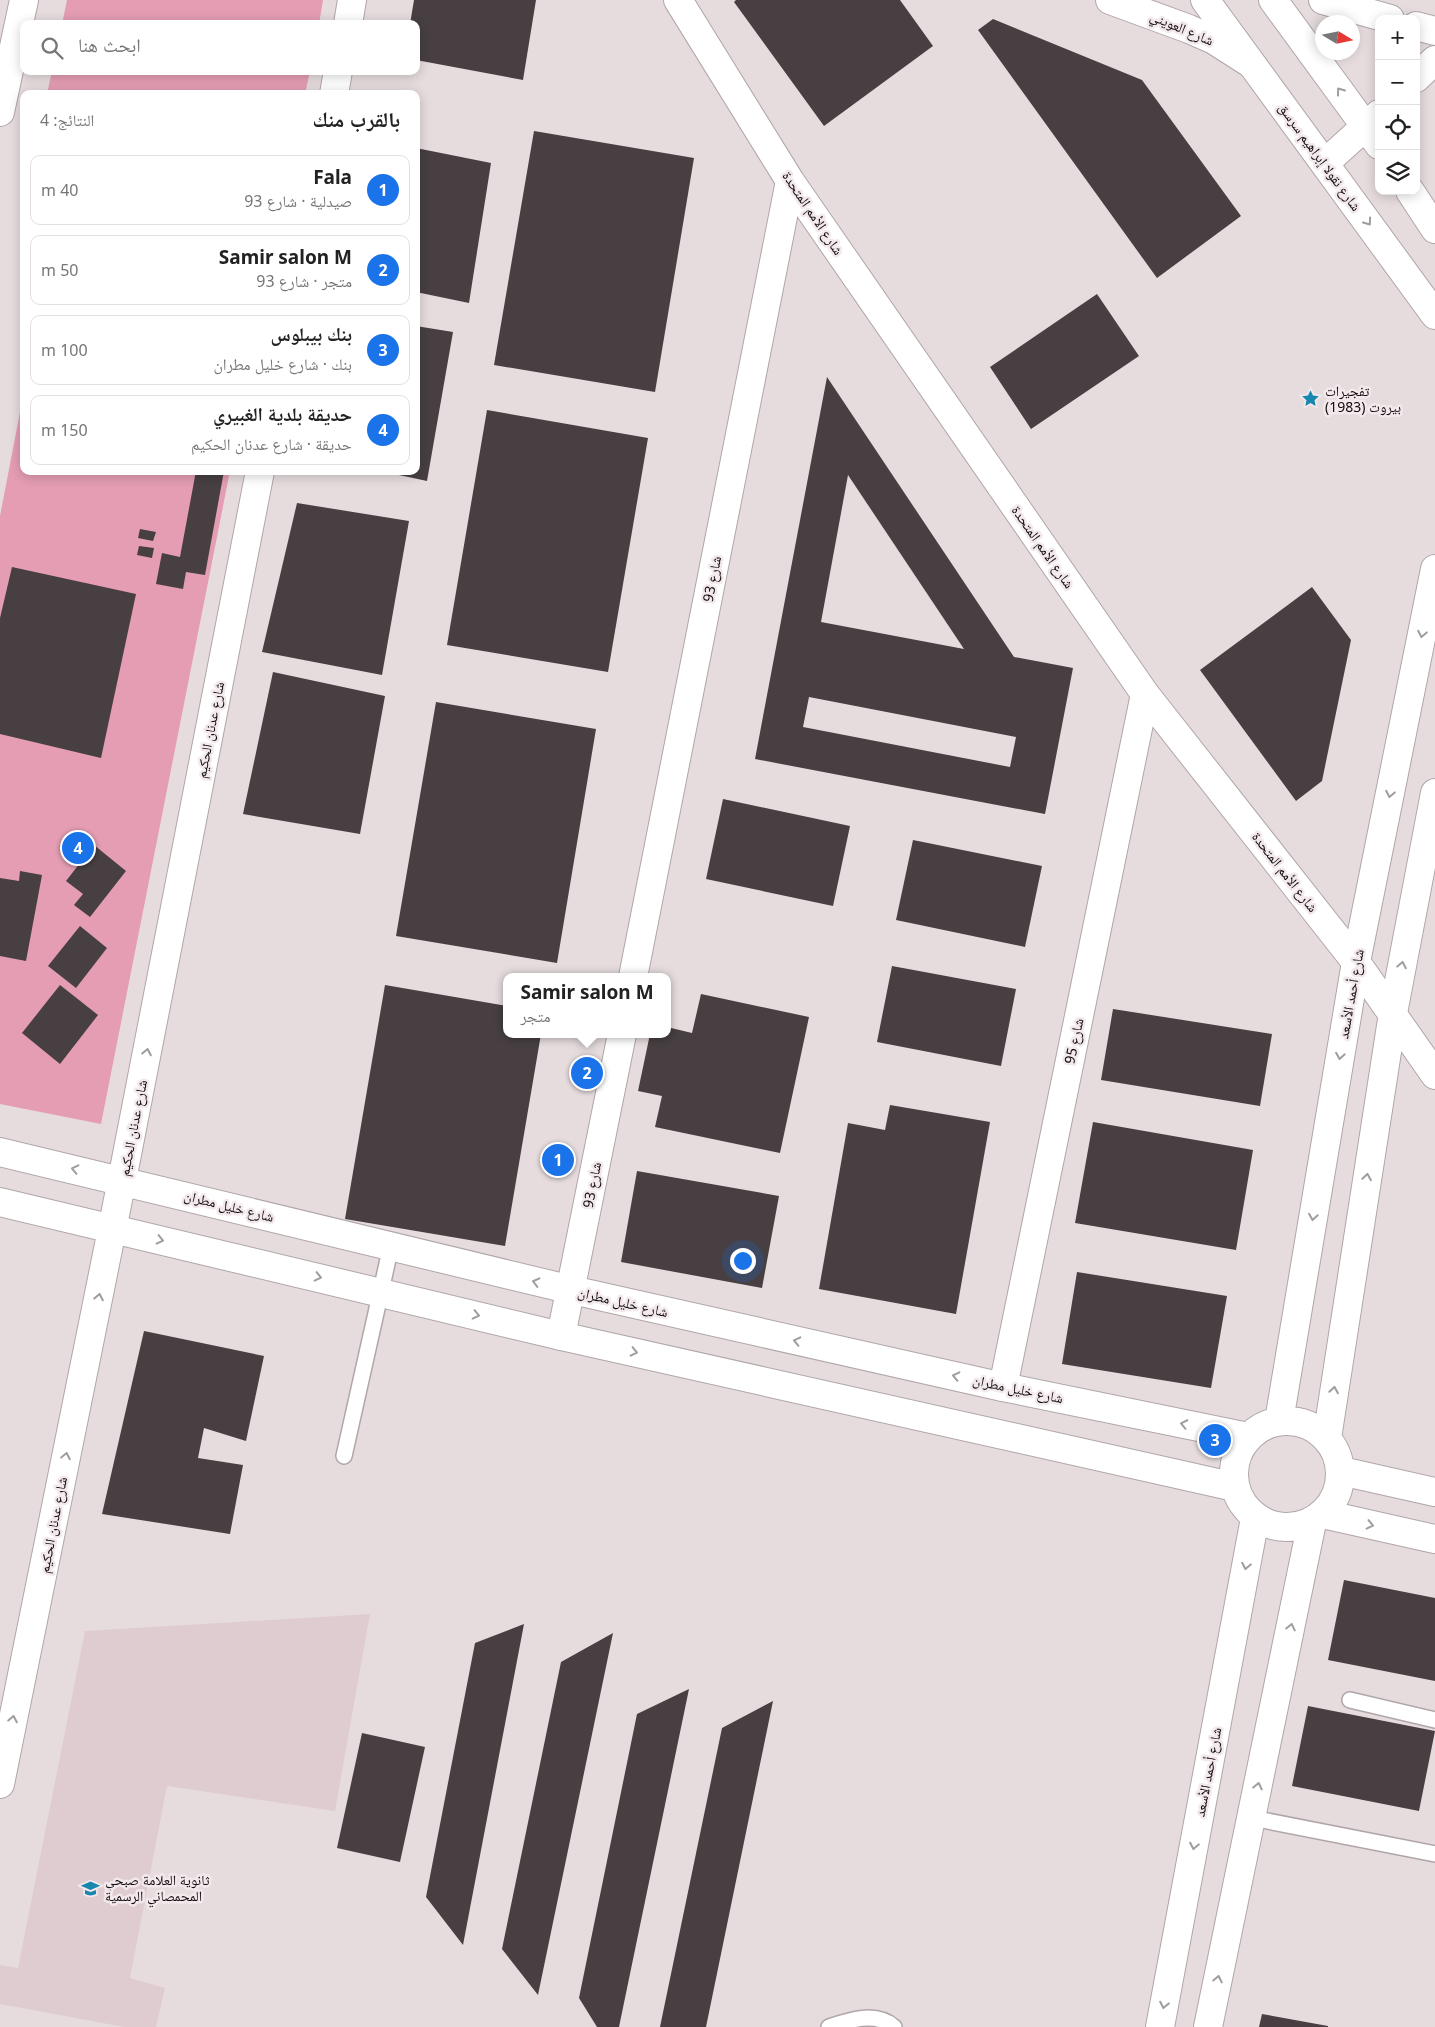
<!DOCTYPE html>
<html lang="ar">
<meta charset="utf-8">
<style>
body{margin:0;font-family:"Noto Sans","Noto Naskh Arabic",sans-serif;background:#f6f6f6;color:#222;direction:rtl}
.controls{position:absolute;right:15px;top:15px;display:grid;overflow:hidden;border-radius:10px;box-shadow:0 2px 12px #0003}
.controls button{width:45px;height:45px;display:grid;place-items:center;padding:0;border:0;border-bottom:1px solid #e0e0e0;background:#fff;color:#222;font:25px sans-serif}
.compass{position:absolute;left:1315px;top:15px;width:45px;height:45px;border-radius:50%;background:#fff;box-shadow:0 2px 12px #0003;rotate:100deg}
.you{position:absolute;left:742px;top:1260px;width:18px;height:18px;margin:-12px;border:4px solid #fff;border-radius:50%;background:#1a73e8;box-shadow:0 0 0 8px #1a73e833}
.badge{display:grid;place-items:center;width:32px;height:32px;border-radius:50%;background:#1a73e8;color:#fff;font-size:16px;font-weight:700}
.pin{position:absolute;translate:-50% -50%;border:2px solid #fff;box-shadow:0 1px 5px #0006}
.popup{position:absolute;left:503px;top:973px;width:168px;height:65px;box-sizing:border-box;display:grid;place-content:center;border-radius:10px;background:#fff;filter:drop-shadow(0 1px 4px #0005);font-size:16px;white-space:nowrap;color:#767676}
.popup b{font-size:19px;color:#222}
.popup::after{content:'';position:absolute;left:50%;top:100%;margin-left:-10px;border:10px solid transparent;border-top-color:#fff}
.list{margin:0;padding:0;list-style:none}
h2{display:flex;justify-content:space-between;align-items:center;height:65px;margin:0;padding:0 20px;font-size:21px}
h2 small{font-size:16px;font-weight:400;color:#767676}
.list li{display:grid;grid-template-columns:32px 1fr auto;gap:15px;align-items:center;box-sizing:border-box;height:70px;margin:0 10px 10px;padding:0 10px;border:1px solid #e0e0e0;border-radius:10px}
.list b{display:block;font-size:19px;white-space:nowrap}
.list p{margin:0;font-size:16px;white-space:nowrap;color:#767676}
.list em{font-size:16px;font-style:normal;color:#767676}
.icon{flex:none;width:28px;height:28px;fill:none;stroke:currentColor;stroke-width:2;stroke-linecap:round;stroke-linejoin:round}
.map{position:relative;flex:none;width:1435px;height:2027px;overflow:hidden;direction:ltr}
.search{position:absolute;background:#fff;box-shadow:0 2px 12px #0003;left:20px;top:20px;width:400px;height:55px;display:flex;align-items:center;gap:12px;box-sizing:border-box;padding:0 18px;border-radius:10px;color:#767676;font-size:19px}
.panel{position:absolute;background:#fff;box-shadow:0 2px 12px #0003;left:20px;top:90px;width:400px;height:385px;border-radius:10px;direction:rtl}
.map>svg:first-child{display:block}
.built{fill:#dfccd1}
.green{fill:#e49db3}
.building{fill:#473f41;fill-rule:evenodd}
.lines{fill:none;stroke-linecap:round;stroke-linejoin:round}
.service-casing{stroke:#b0a6a9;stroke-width:18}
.minor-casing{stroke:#b0a6a9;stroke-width:30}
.tertiary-casing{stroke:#b0a6a9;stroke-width:30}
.service{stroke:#fff;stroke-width:15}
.minor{stroke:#fff;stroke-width:28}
.tertiary{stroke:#fff;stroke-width:28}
.oneway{stroke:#9f9d9e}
.labels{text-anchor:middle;stroke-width:5;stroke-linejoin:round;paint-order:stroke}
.street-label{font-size:14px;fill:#0f0b0c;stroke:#f3e9ec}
.poi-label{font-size:14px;fill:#0f0b0c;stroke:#f3e9ec;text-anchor:start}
</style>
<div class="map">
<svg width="1435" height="2027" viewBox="0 0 1435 2027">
<rect width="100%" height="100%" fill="#e6dcde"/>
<path class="built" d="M370,1614L335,1811L167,1786L130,1978L165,1988L156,2027H124L0,2004V1965L18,1968L85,1631Z"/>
<path class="green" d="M67,0H323L319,24H62Z
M52,71H310L305,94H47Z
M24,371V471H230L101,1124L0,1104V516L21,407Z"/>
<path class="building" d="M414,0H536L523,80L416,60V24H410Z
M736,0H900L933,46L824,126L734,2Z
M993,19L1142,80L1241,216L1157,278L978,30Z
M534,131L694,158L655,392L494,365Z
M416,148L491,163L469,303L416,292Z
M1097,294L1139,356L1031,429L990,367Z
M416,326L453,332L427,481L385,472L416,471Z
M827,377L1014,657L1073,668L1045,814L755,759ZM848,475L964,649L821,622ZM809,697L1016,737L1010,767L803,727Z
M487,410L648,438L608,672L447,645Z
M196,471H224L205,575L186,572L183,589L156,584L162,553L180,557Z
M297,503L409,521L382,675L262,652Z
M140,529L156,532L153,541L138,538Z
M139,546L154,548L152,558L137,555Z
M12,567L136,594L101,758L0,734V618Z
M1312,587L1351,640L1322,781L1296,801L1200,670Z
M273,672L385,696L360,834L243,814Z
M436,702L596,729L557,963L396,936Z
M723,799L850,826L833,906L706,879Z
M913,840L1042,866L1025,947L896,920Z
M94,845L126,871L90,917L74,905L83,894L66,881Z
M20,871L42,875L26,961L0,956V878L19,881Z
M80,926L107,948L76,988L48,966Z
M892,966L1016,989L1001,1066L877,1042Z
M60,985L98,1015L60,1064L22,1033Z
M385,985L507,1006V1034H541L505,1246L345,1219Z
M701,994L809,1017L780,1153L655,1127L662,1096L638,1091L650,1034H667V1027L692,1033Z
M1113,1009L1272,1034L1260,1106L1101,1080Z
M890,1105L990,1122L956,1314L819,1289L848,1123L885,1130Z
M1093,1122L1253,1150L1236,1250L1075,1223Z
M637,1171L779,1196L762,1288L621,1262Z
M1077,1272L1227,1296L1211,1388L1062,1364Z
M144,1331L264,1356L246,1441L204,1428L198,1458L243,1465L230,1534L102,1514Z
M1344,1580L1435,1598V1681L1328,1660Z
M524,1624L463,1945L426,1897L475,1643Z
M613,1633L538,1995L502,1949L561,1662Z
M689,1689L619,2027H597L579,1998L637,1714Z
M773,1701L706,2027H660L722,1728Z
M1308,1706L1435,1731L1419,1811L1292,1786Z
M362,1733L425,1747L400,1862L337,1848Z
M1262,2014L1328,2026V2027H1259Z"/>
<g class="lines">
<defs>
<path id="service" d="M344,1456L391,1246
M1350,1700L1435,1720
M1252,1818L1435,1854
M829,2027C849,2020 876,2011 894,2027"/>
<path id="minor" d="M678,0L790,181L1145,694L1356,962L1435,1075
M1110,0L1189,29L1214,40L1250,63
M633,977L790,181
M561,1336L622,1034
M1003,1387L1145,694"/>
<path id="tertiary" d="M1205,0L1435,315
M1273,0L1379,145
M1323,0L1390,19
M348,24L352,0
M1416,26L1435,31
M1416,78L1435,60
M334,94L338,71
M0,112L24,0
M1325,163L1379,114
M1410,191L1435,229
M0,1152L572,1290L1003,1387L1248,1437
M0,1202L561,1336L1235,1487
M1234 1474a53 53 0 1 1 106 0a53 53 0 1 1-106 0Z
M1279,1421L1356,962L1435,569
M1327,1438L1393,1013L1435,793
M1341,1471L1435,1492
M1323,1514L1435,1539
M0,1784L122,1180L260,471
M1160,2027L1255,1518
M1208,2027L1312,1522"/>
</defs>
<use href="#service" class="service-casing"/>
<use href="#minor" class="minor-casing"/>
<use href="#tertiary" class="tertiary-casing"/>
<use href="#service" class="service"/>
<use href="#minor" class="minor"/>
<use href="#tertiary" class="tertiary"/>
</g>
<defs><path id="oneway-chevron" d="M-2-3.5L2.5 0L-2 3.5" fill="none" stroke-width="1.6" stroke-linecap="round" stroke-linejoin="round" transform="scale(1.25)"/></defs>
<g class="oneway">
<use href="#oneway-chevron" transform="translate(1340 91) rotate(-126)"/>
<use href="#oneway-chevron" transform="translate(1368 222) rotate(54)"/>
<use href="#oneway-chevron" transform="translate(1422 634) rotate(101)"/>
<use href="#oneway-chevron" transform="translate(1390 794) rotate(101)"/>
<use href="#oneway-chevron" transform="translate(1402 965) rotate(-79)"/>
<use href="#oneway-chevron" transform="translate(147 1052) rotate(-79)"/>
<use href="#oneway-chevron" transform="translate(1340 1056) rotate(99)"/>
<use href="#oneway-chevron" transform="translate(75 1169) rotate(-167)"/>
<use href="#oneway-chevron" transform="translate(1367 1177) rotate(-81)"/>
<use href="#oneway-chevron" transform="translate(1313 1217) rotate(99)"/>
<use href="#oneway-chevron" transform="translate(160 1240) rotate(13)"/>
<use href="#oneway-chevron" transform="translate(318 1277) rotate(13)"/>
<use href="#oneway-chevron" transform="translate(536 1282) rotate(-166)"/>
<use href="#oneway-chevron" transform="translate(99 1297) rotate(-79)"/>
<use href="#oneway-chevron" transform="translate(476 1315) rotate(13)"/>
<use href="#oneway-chevron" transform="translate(797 1341) rotate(-167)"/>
<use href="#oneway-chevron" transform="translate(634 1352) rotate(13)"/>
<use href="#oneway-chevron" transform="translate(956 1376) rotate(-167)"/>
<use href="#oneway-chevron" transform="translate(1334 1390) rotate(-81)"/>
<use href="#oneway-chevron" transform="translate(1184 1424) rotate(-168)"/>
<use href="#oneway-chevron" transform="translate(66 1456) rotate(-79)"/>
<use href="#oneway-chevron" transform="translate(1370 1525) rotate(13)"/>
<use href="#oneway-chevron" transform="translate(1246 1566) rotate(101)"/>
<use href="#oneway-chevron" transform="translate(1291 1627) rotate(-78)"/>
<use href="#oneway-chevron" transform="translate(13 1719) rotate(-79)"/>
<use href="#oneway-chevron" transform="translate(1258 1786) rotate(-78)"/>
<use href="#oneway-chevron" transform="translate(1194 1846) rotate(101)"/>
<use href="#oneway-chevron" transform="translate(1218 1979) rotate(-78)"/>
<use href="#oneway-chevron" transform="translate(1164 2005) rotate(101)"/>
</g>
<defs>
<symbol id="sight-bare" viewBox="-9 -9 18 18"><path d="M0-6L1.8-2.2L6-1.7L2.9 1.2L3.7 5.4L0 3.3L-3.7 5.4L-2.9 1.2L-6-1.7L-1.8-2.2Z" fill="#1886ad" stroke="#f3e9ec" stroke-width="2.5" paint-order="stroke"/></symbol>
<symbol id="school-bare" viewBox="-9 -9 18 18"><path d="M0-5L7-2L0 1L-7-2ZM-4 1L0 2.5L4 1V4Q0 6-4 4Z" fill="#1886ad" stroke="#f3e9ec" stroke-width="2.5" paint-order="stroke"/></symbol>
</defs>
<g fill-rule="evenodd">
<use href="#sight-bare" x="1298" y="386" width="25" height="25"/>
<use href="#school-bare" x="78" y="1876" width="25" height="25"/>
</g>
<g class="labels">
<g class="street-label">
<text transform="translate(1182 28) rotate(23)" y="5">شارع العويني</text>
<text transform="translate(1320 157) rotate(54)" y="5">شارع نقولا إبراهيم سرسق</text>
<text transform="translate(813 213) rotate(56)" y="5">شارع الأمم المتحدة</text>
<text transform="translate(1043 547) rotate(55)" y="5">شارع الأمم المتحدة</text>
<text transform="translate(712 579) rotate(-79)" y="5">شارع 93</text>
<text transform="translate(210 730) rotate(-79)" y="5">شارع عدنان الحكيم</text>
<text transform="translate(1285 872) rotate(52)" y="5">شارع الأمم المتحدة</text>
<text transform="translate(1351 994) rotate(-80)" y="5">شارع أحمد الأسعد</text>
<text transform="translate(1074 1041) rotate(-78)" y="5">شارع 95</text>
<text transform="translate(133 1128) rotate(-79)" y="5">شارع عدنان الحكيم</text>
<text transform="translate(592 1185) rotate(-79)" y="5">شارع 93</text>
<text transform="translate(229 1206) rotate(14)" y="5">شارع خليل مطران</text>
<text transform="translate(623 1302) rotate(13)" y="5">شارع خليل مطران</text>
<text transform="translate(1018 1389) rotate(12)" y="5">شارع خليل مطران</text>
<text transform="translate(53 1525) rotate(-79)" y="5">شارع عدنان الحكيم</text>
<text transform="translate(1208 1772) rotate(-79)" y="5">شارع أحمد الأسعد</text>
</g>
<g class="poi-label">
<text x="1325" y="396">تفجيرات<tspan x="1325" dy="16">بيروت (1983)</tspan></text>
<text x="105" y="1885">ثانوية العلامة صبحي<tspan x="105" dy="16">المحمصاني الرسمية</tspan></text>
</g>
</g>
</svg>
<div class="controls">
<button>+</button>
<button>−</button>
<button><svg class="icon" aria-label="locate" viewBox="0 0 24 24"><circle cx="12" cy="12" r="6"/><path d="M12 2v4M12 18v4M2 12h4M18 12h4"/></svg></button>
<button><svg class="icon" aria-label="layers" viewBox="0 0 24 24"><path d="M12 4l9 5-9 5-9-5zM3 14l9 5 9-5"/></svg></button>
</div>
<svg class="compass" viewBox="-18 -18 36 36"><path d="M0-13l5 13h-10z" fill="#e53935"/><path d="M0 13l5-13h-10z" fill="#767676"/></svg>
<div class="you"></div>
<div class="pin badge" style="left:558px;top:1160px">1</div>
<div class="pin badge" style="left:587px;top:1073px">2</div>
<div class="popup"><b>Samir salon M</b>متجر</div>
<div class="pin badge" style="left:1215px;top:1440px">3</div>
<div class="pin badge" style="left:78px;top:848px">4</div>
<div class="search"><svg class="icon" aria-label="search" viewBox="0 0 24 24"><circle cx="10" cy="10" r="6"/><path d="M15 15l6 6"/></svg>ابحث هنا</div>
<section class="panel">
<h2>بالقرب منك<small>النتائج: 4</small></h2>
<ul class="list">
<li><span class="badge">1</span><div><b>Fala</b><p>صيدلية · شارع 93</p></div><em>40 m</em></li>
<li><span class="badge">2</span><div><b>Samir salon M</b><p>متجر · شارع 93</p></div><em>50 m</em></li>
<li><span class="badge">3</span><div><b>بنك بيبلوس</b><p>بنك · شارع خليل مطران</p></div><em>100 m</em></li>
<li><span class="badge">4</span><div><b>حديقة بلدية الغبيري</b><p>حديقة · شارع عدنان الحكيم</p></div><em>150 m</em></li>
</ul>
</section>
</div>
